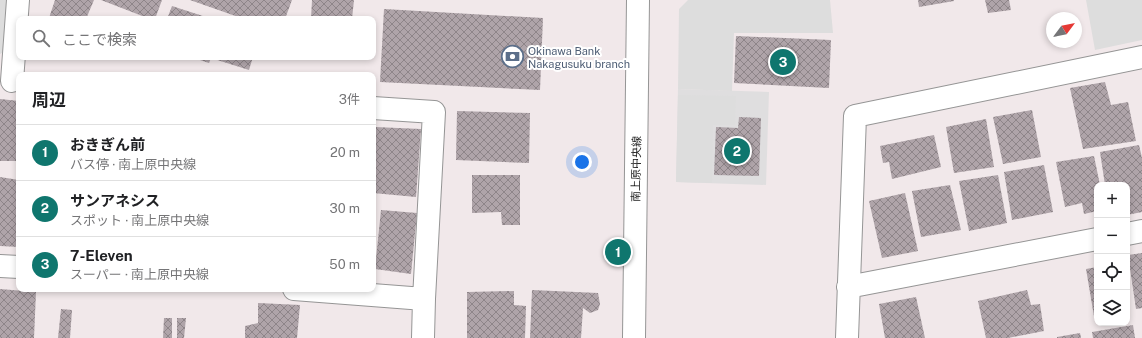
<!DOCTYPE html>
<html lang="ja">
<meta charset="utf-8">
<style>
body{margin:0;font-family:"Public Sans","Noto Sans JP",sans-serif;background:#f6f6f6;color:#202124}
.controls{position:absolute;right:12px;bottom:12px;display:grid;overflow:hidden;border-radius:8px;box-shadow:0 2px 6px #0003}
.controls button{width:36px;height:36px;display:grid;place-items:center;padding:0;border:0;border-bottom:1px solid #e0e0e0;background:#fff;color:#202124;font:20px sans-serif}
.compass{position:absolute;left:1046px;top:12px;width:36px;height:36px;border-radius:50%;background:#fff;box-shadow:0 2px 6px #0003;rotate:58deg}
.you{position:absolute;left:582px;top:162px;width:14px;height:14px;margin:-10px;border:3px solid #fff;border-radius:50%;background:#1a73e8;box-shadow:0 0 0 6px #1a73e833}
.badge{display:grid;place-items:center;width:26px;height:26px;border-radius:50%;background:#0f766e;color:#fff;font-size:13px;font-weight:700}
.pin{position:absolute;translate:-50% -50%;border:2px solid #fff;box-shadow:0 1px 4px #0006}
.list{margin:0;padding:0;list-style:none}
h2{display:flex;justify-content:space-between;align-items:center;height:52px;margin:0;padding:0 16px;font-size:17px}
h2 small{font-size:13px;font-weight:400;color:#757577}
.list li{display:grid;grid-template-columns:26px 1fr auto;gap:12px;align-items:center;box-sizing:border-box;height:56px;padding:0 16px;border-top:1px solid #e0e0e0}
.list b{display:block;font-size:15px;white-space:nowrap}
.list p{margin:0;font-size:13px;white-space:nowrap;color:#757577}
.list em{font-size:13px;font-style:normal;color:#757577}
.icon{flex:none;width:22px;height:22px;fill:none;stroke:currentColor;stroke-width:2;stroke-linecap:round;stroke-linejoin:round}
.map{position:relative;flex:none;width:1142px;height:338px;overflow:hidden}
.search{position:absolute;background:#fff;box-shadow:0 2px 6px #0003;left:16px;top:16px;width:360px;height:44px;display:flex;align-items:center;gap:10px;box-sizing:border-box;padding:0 14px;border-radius:8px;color:#757577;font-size:15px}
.panel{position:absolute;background:#fff;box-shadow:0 2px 6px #0003;left:16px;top:72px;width:360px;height:220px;border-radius:8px}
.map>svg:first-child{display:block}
.residential{fill:#dfdedf}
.parking{fill:#ddd}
.building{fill:url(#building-cross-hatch)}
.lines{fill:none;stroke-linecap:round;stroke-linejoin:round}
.minor-casing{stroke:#959595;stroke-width:24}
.minor{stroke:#fff;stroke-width:22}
.labels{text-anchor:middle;stroke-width:4;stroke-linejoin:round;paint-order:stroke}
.service-label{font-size:11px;fill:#4e5e75;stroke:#fff;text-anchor:start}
.street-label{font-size:11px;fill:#212121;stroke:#fff}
</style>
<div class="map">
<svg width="1142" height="338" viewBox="0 0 1142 338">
<defs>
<pattern id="building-cross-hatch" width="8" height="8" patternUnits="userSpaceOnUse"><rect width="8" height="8" fill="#afa4a9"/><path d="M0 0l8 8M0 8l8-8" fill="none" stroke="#8e8589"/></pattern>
</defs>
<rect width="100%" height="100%" fill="#f1e8ea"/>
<path class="residential" d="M678,89L769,92L766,185L676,182Z"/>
<path class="parking" d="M0,0H9L4,52L0,54Z
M688,0H830L833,33H734L732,91L678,89L679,9Z
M1086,0H1142V40L1095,50Z
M678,95L736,96L735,125H713L712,183L676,182Z"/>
<path class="building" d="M55,0H94L86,19H51L49,18Z
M101,0H162L155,19H150Z
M190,0H292L285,19H244Z
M312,0H354L352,19H311Z
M918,0H954V1L919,7Z
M985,0H1009L1011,10L988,13Z
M172,6L212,19H167Z
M384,9L543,18L540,90L380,82Z
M736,36L831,40L829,88L734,83Z
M191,57H253L249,70L211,58L209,63Z
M1105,82L1111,105L1128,102L1136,141L1083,149L1070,88Z
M0,99L19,101V161H0Z
M1032,110L1041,157L1003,164L993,117Z
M457,111L530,113L529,163L456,160Z
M739,117L761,118L759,176L714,175L716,127L738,128Z
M986,119L994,167L954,173L946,127Z
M375,127L421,129L416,197L373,193V140Z
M934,135L941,167L892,179L889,162L883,163L880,146Z
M1139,145L1142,158V212L1127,215V185H1105L1100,152Z
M1094,156L1100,185H1097V211L1084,214L1082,203L1065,207L1056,162Z
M1044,165L1053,212L1012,220L1004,172Z
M472,175H520V225H502L501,212L472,213Z
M998,175L1007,223L969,231L959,181Z
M0,177L19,180V247L0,246Z
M950,185L961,230L921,237L912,191Z
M905,193L918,251L882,258L869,201Z
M373,210H375L374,230H373Z
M381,210L417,213L411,274L375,269Z
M1142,253V308L1136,309L1128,255Z
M1097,267V321L1095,322L1086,269Z
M0,289L36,292L34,338H0Z
M532,290L598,293L600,304L598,310L590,313L583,308L581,338H530Z
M1027,290L1031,305L1040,304L1044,331L1008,338H986L978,301Z
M514,291V305L526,306L525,338H467V292Z
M916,297L925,338H885L879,304Z
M258,303L300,305L297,338H245V326L258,323Z
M61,309L72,310L70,338H58Z
M164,318H172V338H163Z
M177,318H186L184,338H177Z
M1133,325L1135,338H1093L1092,332Z
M1080,333L1081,338H1057V337Z"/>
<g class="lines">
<defs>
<path id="minor" d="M12,81L18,0
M373,108L434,112L424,299
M1127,234L1142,231
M0,266L19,267
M848,287L1097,239
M294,289L424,299L423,338
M634,338L638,0
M847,338L855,116L1142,57"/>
</defs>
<use href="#minor" class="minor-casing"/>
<use href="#minor" class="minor"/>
</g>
<defs>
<symbol id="bank-ring" viewBox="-11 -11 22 22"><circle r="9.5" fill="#fff" stroke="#5c6f8a" stroke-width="1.5"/><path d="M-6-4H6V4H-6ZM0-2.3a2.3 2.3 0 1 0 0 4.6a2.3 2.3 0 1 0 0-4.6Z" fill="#5c6f8a"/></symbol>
</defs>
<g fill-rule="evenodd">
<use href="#bank-ring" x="500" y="44" width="25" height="25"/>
</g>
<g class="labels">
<g class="service-label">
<text x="528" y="55">Okinawa Bank<tspan x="528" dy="13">Nakagusuku branch</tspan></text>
</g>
<g class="street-label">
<text transform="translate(636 169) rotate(-89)" y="4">南上原中央線</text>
</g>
</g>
</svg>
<div class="controls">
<button>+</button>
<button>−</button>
<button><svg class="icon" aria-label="locate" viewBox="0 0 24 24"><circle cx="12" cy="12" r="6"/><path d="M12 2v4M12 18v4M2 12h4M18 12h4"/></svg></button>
<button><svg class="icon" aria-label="layers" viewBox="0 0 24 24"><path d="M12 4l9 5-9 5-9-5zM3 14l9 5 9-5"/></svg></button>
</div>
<svg class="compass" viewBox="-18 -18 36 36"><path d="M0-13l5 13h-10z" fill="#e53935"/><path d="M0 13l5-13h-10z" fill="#757577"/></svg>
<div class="you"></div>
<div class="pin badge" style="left:618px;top:252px">1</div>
<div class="pin badge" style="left:737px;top:151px">2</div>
<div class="pin badge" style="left:783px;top:62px">3</div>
<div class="search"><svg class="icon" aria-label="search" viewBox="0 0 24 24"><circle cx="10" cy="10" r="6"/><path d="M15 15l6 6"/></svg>ここで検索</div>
<section class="panel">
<h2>周辺<small>3件</small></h2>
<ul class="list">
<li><span class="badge">1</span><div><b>おきぎん前</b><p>バス停 · 南上原中央線</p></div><em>20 m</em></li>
<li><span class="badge">2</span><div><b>サンアネシス</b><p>スポット · 南上原中央線</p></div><em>30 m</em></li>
<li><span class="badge">3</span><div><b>7-Eleven</b><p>スーパー · 南上原中央線</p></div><em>50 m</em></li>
</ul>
</section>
</div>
